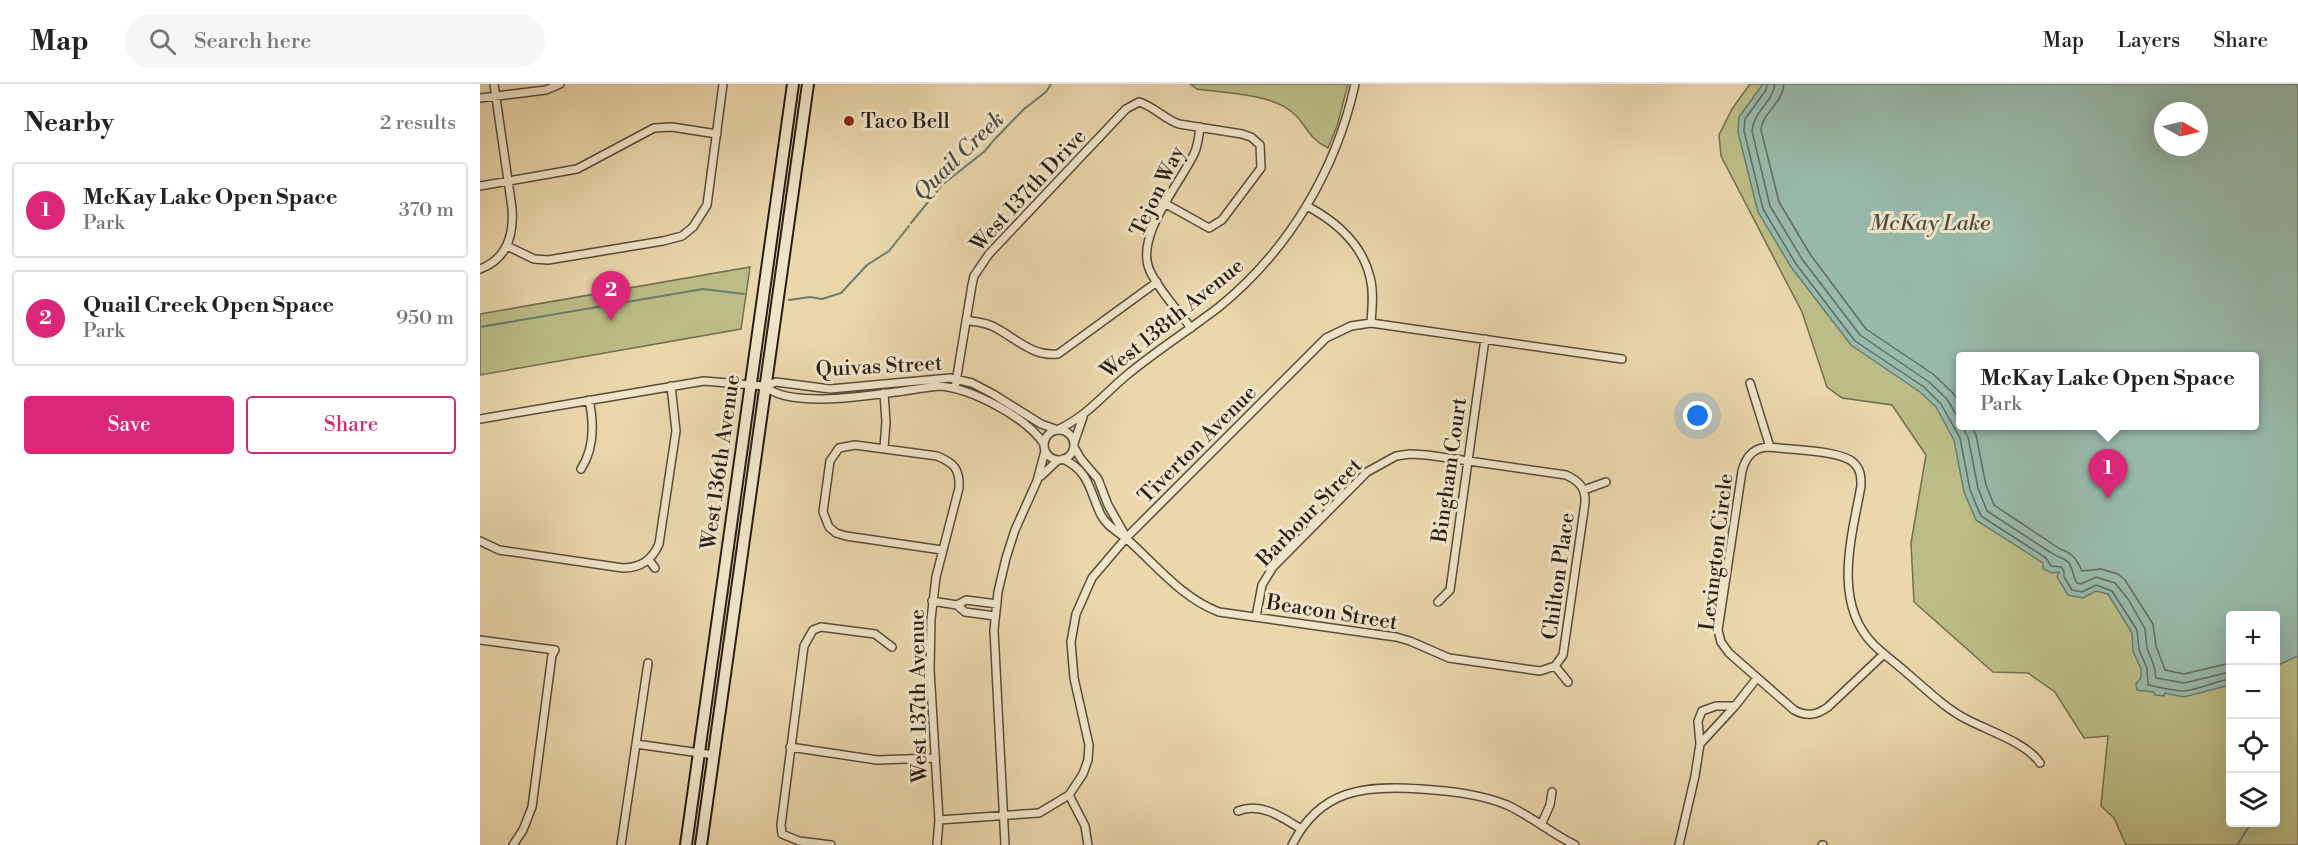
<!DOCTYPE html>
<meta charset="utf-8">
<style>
body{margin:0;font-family:"Libre Bodoni",serif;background:#f6f6f6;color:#222}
.controls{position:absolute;right:18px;bottom:18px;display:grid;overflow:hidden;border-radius:6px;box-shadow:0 6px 24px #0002}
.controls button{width:54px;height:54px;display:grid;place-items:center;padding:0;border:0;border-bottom:2px solid #e0e0e0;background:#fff;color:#222;font:30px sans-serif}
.compass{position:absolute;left:1674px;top:18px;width:54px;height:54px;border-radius:50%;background:#fff;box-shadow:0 6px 24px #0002;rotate:98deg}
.you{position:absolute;left:1218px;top:332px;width:21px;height:21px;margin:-15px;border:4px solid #fff;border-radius:50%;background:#1a73e8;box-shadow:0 0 0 9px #1a73e833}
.badge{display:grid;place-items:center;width:39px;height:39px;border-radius:50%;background:#db2777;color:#fff;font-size:20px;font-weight:700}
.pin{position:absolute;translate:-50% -50px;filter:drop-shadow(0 2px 3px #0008)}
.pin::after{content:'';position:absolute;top:32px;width:21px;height:18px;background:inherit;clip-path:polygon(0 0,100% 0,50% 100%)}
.popup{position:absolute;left:1476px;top:268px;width:303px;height:78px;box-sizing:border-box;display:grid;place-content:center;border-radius:6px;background:#fff;filter:drop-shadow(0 2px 4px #0005);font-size:20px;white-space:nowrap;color:#767676}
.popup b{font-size:22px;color:#222}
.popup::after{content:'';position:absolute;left:50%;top:100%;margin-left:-12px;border:12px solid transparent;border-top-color:#fff}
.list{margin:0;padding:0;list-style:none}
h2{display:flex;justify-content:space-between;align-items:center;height:78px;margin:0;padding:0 24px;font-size:26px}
h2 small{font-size:20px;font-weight:400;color:#767676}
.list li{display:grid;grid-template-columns:39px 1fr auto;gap:18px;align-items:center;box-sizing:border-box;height:96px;margin:0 12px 12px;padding:0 12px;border:2px solid #e0e0e0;border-radius:6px}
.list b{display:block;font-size:22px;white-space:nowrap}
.list p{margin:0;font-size:20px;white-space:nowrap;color:#767676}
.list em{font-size:20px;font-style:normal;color:#767676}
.actions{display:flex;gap:12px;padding:18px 24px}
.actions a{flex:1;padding:14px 0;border:2px solid #db2777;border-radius:6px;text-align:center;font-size:21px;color:#db2777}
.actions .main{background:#db2777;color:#fff}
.icon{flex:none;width:33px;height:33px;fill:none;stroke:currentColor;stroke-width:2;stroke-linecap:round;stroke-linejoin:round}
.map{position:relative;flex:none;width:1818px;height:761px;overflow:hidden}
header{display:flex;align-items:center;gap:36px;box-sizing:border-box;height:84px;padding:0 30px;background:#fff;border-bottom:2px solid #e0e0e0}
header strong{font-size:28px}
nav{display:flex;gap:33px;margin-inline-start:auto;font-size:21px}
.search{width:420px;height:54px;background:#f6f6f6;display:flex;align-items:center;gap:15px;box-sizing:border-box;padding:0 21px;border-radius:33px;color:#767676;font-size:22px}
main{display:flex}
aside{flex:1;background:#fff}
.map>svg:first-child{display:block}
.green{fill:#bcbd86;stroke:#726e4e;stroke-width:1.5;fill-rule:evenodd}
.water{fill:#98baab;stroke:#6b7c6f;stroke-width:1.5;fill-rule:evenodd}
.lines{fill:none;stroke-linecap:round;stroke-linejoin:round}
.shore{stroke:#606c60;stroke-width:1.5}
.stream{stroke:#6b7c6f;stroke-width:2}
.minor-casing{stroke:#584c3b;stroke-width:10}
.secondary-casing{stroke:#271e15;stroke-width:14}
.minor{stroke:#f1e5c9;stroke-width:7}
.secondary{stroke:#f1e5c9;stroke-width:10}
.poi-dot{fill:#8f2418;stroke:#f1e5c9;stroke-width:2}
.labels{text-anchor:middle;stroke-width:6;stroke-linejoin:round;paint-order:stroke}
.poi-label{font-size:21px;fill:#271e15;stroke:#f1e5c9;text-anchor:start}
.street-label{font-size:21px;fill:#271e15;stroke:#f1e5c9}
.water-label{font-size:22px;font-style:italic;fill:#494d42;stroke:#f1e5c9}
</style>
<header>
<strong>Map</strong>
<div class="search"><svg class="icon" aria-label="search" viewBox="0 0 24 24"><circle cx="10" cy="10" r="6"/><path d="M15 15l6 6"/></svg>Search here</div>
<nav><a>Map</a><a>Layers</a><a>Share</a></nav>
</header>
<main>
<aside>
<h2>Nearby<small>2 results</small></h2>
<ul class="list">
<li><span class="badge">1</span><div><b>McKay Lake Open Space</b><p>Park</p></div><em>370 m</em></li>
<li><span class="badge">2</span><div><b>Quail Creek Open Space</b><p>Park</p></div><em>950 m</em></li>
</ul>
<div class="actions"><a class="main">Save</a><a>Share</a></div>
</aside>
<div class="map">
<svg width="1818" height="761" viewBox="0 0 1818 761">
<rect width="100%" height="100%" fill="#ead7ac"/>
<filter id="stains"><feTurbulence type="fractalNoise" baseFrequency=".00333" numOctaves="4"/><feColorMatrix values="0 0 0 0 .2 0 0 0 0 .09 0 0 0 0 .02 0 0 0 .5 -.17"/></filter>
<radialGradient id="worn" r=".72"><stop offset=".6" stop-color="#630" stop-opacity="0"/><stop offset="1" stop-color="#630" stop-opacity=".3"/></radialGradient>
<path class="green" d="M710,0H868L857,42L848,64C827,54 827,40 812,28C791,10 745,9 717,5Z
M1270,0H1818V761H1646L1634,734L1621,722L1628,652L1604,654L1575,608L1548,589L1513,588L1434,518L1431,459L1446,371L1412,321L1362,314L1347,303L1322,228L1241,72L1239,51L1252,25ZM1683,27H1719V63H1683ZM1481,272H1775V342H1481ZM1750,532H1796V738H1750Z
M270,183L261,245L0,291V230Z"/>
<path class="water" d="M1283,0H1818V572L1796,582V532H1750V601L1704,613L1685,609L1684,612L1675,611L1673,608L1657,606L1656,600L1661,594V585L1653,567L1652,549L1628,510L1616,507L1603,514L1588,511L1577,493L1579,488L1572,489L1563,485V479L1496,436L1484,408L1474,356L1456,323L1440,308L1371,261L1311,183L1278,128L1258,48L1259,33ZM1683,27H1719V63H1683ZM1481,272H1775V342H1481Z"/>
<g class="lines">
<path class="shore" d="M1287,0L1286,6L1265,35L1264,47L1283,125L1316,180L1375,257L1444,303L1461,320L1480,354L1490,406L1501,432L1566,474L1571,482L1581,483L1584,487V493L1592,506L1602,508L1616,501L1632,507L1657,546L1659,566L1667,584L1668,601C1678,603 1693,607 1704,607C1719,606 1735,597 1750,595
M1295,0C1293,18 1273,28 1272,47L1290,122L1322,175L1380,251L1449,298L1467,315L1481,339
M1304,0C1303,19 1282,29 1281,46L1299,118L1330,170L1386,245L1453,290L1472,308L1481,320
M1482,342L1488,353L1498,404L1507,427L1570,468C1576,473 1584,473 1589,479C1593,485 1593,493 1597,499L1601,500L1616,493L1635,499L1648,515L1665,545L1667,564L1674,582L1676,594L1704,599L1750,588
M1492,342L1496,351L1506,401L1514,421L1580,465C1593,469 1597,476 1602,487L1621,485L1638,490L1645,496L1673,540L1676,562L1685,586L1704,590L1750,579"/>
<path class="stream" d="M431,139L462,101L505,67L513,57L544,25L566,8L571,0
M309,216L330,213L342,215L361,209L387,181L409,167L429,142
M0,243L223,205L264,210
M1757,761L1772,738"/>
<defs>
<path id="minor" d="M0,14L66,6L80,0
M0,102L97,85L174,44L192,43L237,50
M827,122C855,137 882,160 890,193C894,208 892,224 891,239
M27,162L54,175L68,176L183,157L202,152L213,143L227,121L243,0
M0,185C27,175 34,151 32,124L14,0
M486,236C495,238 506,238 514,243C536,254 552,273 578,270L677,198
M711,244C697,225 680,208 670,187C654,153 699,101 714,70C718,62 719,52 720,43
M1270,299L1290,363
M285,302C313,329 421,306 459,302C491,304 546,333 564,360
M475,304L492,201L494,192L509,170L646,25L659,18C675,23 684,35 699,40L762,50L771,53L780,61L781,84L742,136L729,144L686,120
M0,335L224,297L285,302L296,298L350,305L470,294L492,299L513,310L561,340L575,345
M579,345C607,332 624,310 647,291C676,267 709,246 739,223C808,167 856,87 875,0
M564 361a15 15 0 1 1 30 0a15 15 0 1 1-30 0Z
M594,359L603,333
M594,363L601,375L618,395L628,421L645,451
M404,364L406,338L404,309
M583,375C610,387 610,409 621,431C627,443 639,448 648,456C677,482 702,514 739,528L916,553L930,557L969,574L1060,587L1075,582L1083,571L1105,419C1106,404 1099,397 1086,391L947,371L930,370L916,372L887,388L793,483L782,501L776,533
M101,385C114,365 114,339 109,316
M561,392L578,376
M1104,406L1126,398
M0,457L19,466L143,484C161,484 172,476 179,460L196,347L191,302
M169,476L175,484
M452,517L477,521L486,516L517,520
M958,518L970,506L1005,255
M477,521L485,528L515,532
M0,556L75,566L72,571L52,723L43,746L33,761
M1404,570L1348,623C1337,631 1327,633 1314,626L1249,569L1241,558L1238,546L1262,387C1266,372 1274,363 1290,363C1310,366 1361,366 1374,379C1381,386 1381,393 1381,402C1372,452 1352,518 1393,560C1404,571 1417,580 1428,590C1447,606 1465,624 1486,635C1509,647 1547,659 1560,679
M1075,582L1088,598
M156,660L234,671
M1220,660L1218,637L1222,627L1236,622H1255
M310,663L397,676L455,674
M589,711L605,742L608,761
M758,727C781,718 802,733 821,745
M459,736L450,586L451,535L456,493L479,404C480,385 474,379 457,372L375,361L359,364L350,377L343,428L349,443L356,449L366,452L462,466
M1061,741L1070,721L1072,708
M141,761L168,579
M351,761L319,757L302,750L301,741L324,562L333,546L341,543L395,550L412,563
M457,761L459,736L559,729L589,711L603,690L608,676L609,661L594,594L591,558L596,530L612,494L646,454L846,254L871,242L891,239L1142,275
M525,761L514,546L518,508L526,474L535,446L557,397L565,367
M812,761C840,705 885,701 941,705C970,707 1000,710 1027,721C1051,732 1071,749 1095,761
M1199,761L1215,692L1220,660L1255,622L1277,594
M1342,761H1343"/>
<path id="secondary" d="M206,761L313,0
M221,761L328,0"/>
</defs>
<use href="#minor" class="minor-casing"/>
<use href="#secondary" class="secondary-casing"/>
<use href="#minor" class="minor"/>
<use href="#secondary" class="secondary"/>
</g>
<circle class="poi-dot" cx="369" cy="37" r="6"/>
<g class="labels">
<g class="poi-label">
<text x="381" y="44">Taco Bell</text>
</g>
<g class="street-label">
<text transform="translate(548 106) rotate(-47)" y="7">West 137th Drive</text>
<text transform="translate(677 107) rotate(-64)" y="7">Tejon Way</text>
<text transform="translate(692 234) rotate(-39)" y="7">West 138th Avenue</text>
<text transform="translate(399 282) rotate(-3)" y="7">Quivas Street</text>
<text transform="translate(717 360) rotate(-45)" y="7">Tiverton Avenue</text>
<text transform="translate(240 378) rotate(-82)" y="7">West 136th Avenue</text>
<text transform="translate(969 386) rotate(-82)" y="7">Bingham Court</text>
<text transform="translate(829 428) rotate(-46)" y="7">Barbour Street</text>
<text transform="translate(1236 468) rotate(-83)" y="7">Lexington Circle</text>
<text transform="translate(1078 492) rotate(-82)" y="7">Chilton Place</text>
<text transform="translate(852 528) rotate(9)" y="7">Beacon Street</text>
<text transform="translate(438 612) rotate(-91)" y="7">West 137th Avenue</text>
</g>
<g class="water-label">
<text transform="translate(478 71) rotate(-44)" y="8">Quail Creek</text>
<text x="1450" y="146">McKay Lake</text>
</g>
</g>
<rect width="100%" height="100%" filter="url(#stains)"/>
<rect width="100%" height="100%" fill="url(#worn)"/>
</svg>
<div class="controls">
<button>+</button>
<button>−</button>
<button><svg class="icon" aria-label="locate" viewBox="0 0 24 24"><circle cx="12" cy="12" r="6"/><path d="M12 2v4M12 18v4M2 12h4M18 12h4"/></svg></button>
<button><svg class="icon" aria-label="layers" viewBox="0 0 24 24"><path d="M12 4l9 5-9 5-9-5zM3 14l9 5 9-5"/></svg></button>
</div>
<svg class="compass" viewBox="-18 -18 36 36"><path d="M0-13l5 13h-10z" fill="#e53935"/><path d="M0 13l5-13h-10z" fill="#767676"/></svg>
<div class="you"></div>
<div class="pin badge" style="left:1628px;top:415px">1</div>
<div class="popup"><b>McKay Lake Open Space</b>Park</div>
<div class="pin badge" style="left:131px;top:237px">2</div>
</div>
</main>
